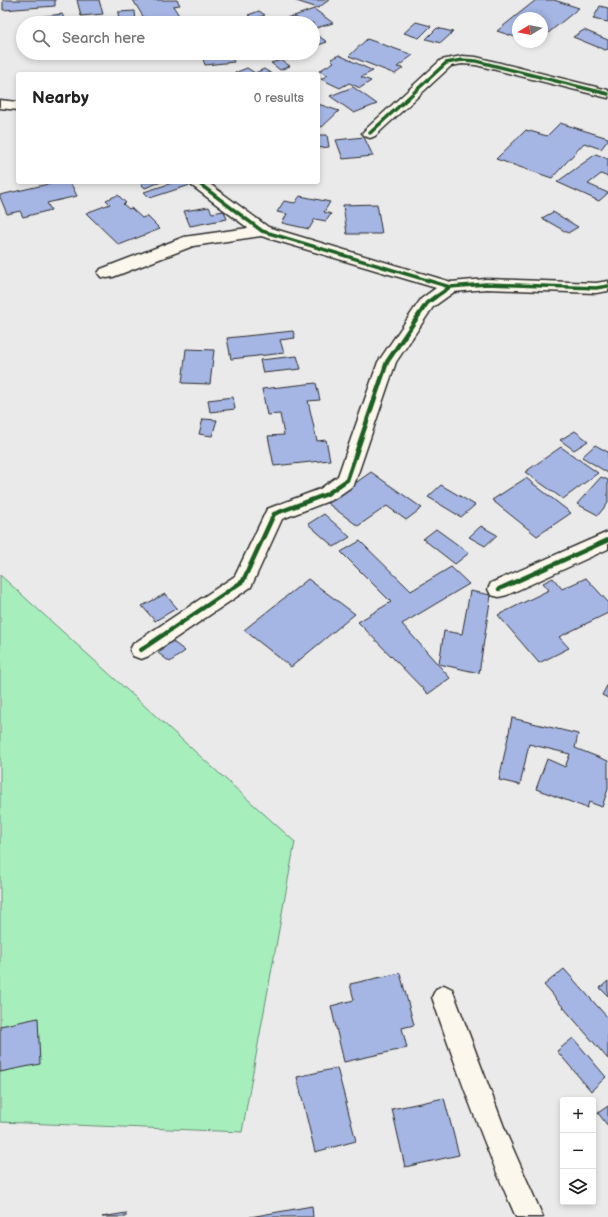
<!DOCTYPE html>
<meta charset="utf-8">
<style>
body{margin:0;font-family:"Balsamiq Sans",sans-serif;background:#f2f2f2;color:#222}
.controls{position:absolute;right:12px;bottom:12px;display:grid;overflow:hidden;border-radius:4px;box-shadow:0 2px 6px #0003}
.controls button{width:36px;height:36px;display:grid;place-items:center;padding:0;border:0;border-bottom:1px solid #e0e0e0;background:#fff;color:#222;font:20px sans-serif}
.compass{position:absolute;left:512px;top:12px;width:36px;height:36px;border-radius:50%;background:#fff;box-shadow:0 2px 6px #0003;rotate:260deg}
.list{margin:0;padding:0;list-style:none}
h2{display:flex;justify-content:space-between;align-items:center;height:52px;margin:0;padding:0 16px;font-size:17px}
h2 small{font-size:13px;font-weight:400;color:#767676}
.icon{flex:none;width:22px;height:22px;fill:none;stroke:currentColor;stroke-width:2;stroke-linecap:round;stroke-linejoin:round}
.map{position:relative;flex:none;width:608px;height:1217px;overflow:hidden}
.search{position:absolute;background:#fff;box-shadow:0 2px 6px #0003;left:16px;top:16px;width:304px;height:44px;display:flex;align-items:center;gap:10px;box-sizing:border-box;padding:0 14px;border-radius:22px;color:#767676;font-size:15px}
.panel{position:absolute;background:#fff;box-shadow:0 2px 6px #0003;left:16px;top:72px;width:304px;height:112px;border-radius:4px}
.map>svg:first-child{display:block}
.green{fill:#a6efbd;stroke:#688d74}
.building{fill:#a5b6e5;stroke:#2b2b2b}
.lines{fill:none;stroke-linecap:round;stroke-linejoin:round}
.service-casing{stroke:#2b2b2b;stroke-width:3}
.minor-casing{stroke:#2b2b2b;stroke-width:3}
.service{fill:#fbf7ec;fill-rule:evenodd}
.minor{fill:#fbf7ec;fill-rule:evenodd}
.cycleway-far1-casing{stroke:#fbf7ec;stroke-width:5}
.cycleway-casing{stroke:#fbf7ec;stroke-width:7}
.cycleway-far1{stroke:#1b5e20;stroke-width:3.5}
.cycleway{stroke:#1b5e20;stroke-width:4.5}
</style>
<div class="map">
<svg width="608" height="1217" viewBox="0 0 608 1217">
<rect width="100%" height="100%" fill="#eaeaeb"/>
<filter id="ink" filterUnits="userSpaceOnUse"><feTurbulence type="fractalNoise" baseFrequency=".025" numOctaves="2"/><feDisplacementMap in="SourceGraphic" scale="8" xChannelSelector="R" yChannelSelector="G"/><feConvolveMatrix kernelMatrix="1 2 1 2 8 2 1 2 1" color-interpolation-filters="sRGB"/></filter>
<g filter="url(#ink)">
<path class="green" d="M0,575L295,842L242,1132L0,1122Z"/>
<path class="building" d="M3,0H55V6L3,10Z
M77,0H99L103,14L81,16Z
M133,0H177L180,5L173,6L182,20L164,23H147Z
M293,0H329L318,8Z
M536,0H554L579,8L542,38V18H518V38L497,31Z
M600,6L608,8V22L593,19Z
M314,9L333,23L313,29V23H304L294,16Z
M135,11L136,23H119L118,12Z
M259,11L265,15L254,19L248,15Z
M62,14L65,20L40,23L38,17Z
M292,16L302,23H285L281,20Z
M416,22L431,26L419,38L404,33Z
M437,28L453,32L441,43L426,39Z
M584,30L608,40V49L605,50L573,37Z
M313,32L327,42L316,46L313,44Z
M367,39L413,55L397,67L403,68L395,74L349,56Z
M201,53H230L234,62L205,65Z
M339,55L373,71L361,77L371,81L360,88L349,83L340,88L321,79L328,75L319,71L334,62L331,59Z
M281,60L290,66L280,70L271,63Z
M247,68L255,73L264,69L272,74H232Z
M353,87L377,104L354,113L330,96Z
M318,104L339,111L322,127L318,126Z
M560,123L608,138V140L601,149L584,143L552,178L496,159L526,130L547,136Z
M318,135H327L329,147L318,148Z
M364,137L373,156L343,159L336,140Z
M596,154L608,159V177L601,174L588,184L608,193L599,201L557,182Z
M57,182H70L77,196L47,203L51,210L23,217L20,211L7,214L0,197V195Z
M139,182H161L145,188Z
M175,182H188L190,185L150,198L144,192Z
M118,195L126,203L123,204L129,209L131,208L142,218L147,216L160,229L119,245L86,213L110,204L106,200Z
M300,196L330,202L324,212L331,214L326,221L315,219L309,229L282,223L287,214L277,212L284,201L295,203Z
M377,204L382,234H347L343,205Z
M209,207L212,213L224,211L227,219L190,226L184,211Z
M553,212L578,227L568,233L542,218Z
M293,331L295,338L280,340L284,353L231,359L227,338Z
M186,349L214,350L210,384L182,383Z
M297,356L301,369L263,373L260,360Z
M316,383L320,400L308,401L317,441L326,440L330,460L274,466L268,436L284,435L280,414L267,415L262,389Z
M233,397L235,409L210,412L208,400Z
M203,419L217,420L212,436L199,434Z
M575,431L588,441L574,450L560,440Z
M595,445L608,452V473L582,457Z
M561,447L598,473L563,499L525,472Z
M371,472L422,508L406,520L387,506L358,526L327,503Z
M601,477L608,480V503L598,515L577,504Z
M526,478L571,513L537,536L492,500Z
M441,485L475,505L461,517L428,497Z
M324,514L350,537L334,547L308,524Z
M481,526L497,535L485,546L469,537Z
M436,529L469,553L455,564L423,539Z
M360,541L411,591L451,567L469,584L402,624L450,678L428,694L358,622L391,602L341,552Z
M553,578L562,589L586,578L608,602V613L559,637L569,648L539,663L498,615L549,590L543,583Z
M308,579L355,614L291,667L244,630Z
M470,591L491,595L479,673L439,664L444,631L462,634Z
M165,594L177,608L155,621L142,606Z
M172,641L185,651L170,662L158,653Z
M608,684V698L602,695Z
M512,718L578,734L575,748L608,761V789L602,807L589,802L587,808L536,789L547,759L565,767L570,754L529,744L520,785L499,780Z
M564,969L608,1018V1059L544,985Z
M400,973L414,1025L402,1028L407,1048L344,1062L331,1006L354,1000L350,984Z
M608,981V996L600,988Z
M38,1018L40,1064L0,1072V1026Z
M573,1038L606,1077L591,1091L557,1051Z
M337,1068L356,1141L315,1152L297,1077Z
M444,1098L459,1155L405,1167L392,1109Z
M608,1106V1126L598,1113Z
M312,1206L313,1217H250Z
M126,1213V1217H102Z"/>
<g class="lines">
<defs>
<path id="service" d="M444,985L452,989L507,1135L543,1217H516C484,1145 457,1071 432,997L436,989Z"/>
<path id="minor" d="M462,56L476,57L608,90V98L476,65L462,64L451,66L375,136L370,138L365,136L362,133L365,130L441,60Z
M0,100L18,102V110L0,108Z
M189,182H207L268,227L451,282L486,279L596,283L608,281V291L596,293L486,289L454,292L433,307L396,362L354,485L334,499L282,519L251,587L149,656L141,659L133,656L130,650L133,644L235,576L267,509L320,489L338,476L378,362L421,299L436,288L261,236L193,246L113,277L107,278L101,277L98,273L101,269L184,237L248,228L191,185Z
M608,532V549L507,595L499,597L491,595L488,589L491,583Z"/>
</defs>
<use href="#service" class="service-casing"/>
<use href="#minor" class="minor-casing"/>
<use href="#service" class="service"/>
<use href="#minor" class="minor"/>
<defs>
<path id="cycleway-far1" d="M370,133L446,63L462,60L476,61L608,94
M197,182L262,231L450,287
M434,298L450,287L486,284L596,288L608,286"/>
<path id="cycleway" d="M499,589L608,540
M141,650L243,581L274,514L327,494L347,480L387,362L427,303L435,297"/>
</defs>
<use href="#cycleway-far1" class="cycleway-far1-casing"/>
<use href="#cycleway" class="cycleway-casing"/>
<use href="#cycleway-far1" class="cycleway-far1"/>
<use href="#cycleway" class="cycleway"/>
</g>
</g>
</svg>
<div class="controls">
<button>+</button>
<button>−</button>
<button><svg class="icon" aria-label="layers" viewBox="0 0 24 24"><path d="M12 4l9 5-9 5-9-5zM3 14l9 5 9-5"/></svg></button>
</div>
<svg class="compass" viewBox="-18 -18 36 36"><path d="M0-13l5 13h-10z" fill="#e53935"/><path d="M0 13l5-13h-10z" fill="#767676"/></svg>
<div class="search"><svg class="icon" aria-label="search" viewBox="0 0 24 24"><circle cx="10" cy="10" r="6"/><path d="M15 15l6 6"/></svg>Search here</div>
<section class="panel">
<h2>Nearby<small>0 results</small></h2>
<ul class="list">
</ul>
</section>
</div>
